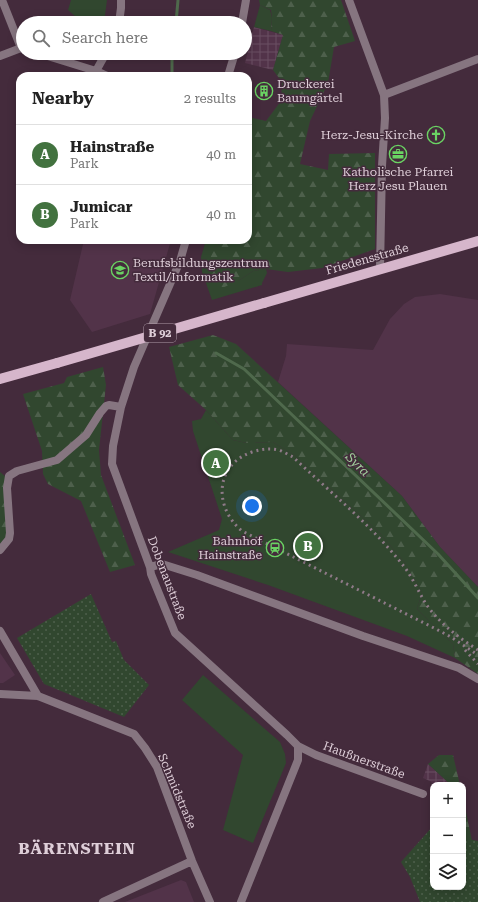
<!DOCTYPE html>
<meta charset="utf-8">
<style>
body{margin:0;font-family:"Roboto Serif",serif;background:#f2f2f2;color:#222}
.controls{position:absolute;right:12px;bottom:12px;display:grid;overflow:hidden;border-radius:8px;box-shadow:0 2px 10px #0003}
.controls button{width:36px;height:36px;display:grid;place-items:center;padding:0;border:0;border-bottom:1px solid #e0e0e0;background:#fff;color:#222;font:20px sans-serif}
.you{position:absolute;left:252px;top:506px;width:14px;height:14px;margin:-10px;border:3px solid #fff;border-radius:50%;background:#1a73e8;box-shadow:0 0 0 6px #1a73e833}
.badge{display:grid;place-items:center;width:26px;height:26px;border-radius:50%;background:#42723f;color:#fff;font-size:13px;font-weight:700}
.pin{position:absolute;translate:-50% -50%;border:2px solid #fff;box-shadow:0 1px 4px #0006}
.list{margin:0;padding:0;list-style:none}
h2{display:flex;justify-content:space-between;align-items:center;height:52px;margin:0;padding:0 16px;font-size:17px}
h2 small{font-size:13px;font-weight:400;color:#767676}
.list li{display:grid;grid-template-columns:26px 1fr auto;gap:12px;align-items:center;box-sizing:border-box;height:60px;padding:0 16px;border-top:1px solid #e0e0e0}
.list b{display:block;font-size:15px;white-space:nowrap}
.list p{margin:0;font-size:13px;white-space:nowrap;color:#767676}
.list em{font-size:13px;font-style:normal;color:#767676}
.icon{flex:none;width:22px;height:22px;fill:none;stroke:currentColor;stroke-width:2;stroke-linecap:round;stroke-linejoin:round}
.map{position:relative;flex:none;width:478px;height:902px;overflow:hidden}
.search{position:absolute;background:#fff;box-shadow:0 2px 10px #0003;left:16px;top:16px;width:236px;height:44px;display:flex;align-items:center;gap:10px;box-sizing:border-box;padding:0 14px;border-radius:22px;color:#767676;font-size:15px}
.panel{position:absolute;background:#fff;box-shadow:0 2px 10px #0003;left:16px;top:72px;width:236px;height:172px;border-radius:12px}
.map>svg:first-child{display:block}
.built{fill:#523349}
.industrial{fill:url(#industrial-grid)}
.green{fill:#31472f}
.forest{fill:url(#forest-firs)}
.garden{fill:url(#garden-dots)}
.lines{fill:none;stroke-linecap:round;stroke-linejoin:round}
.stream{stroke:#4f694c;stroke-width:3}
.minor{stroke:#867580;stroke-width:8}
.primary{stroke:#d6b6cb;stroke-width:10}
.rail{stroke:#8f7a88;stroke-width:3;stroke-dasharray:2 4;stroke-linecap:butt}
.primary-bridge{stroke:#d6b6cb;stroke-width:10}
.labels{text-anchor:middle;stroke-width:3;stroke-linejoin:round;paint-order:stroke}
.shield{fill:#442b3c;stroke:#b09da9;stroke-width:1}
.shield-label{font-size:11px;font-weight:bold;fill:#deced8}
.poi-label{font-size:12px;fill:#deced8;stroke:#442b3c;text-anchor:start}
.street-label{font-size:12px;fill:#deced8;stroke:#442b3c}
.water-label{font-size:13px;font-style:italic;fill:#a0ce9b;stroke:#442b3c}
.district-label{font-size:16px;font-weight:bold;letter-spacing:1px;fill:#deced8;stroke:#442b3c}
</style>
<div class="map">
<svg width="478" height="902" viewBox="0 0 478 902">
<defs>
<pattern id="industrial-grid" width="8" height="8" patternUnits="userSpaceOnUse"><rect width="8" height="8" fill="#523349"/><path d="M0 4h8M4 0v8" fill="none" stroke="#6a4f62"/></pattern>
<pattern id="forest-firs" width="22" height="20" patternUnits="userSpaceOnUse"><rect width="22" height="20" fill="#31472f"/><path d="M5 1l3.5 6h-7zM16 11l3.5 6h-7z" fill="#4e604c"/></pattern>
<pattern id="garden-dots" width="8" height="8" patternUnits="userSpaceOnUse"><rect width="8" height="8" fill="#31472f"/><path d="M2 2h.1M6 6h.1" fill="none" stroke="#4e604c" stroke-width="1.8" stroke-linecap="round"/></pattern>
</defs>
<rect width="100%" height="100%" fill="#442b3c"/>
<path class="built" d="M84,240H171L150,314L92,332L70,300Z
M440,294L478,300V587L440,547L402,496L278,382L286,356L287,344L373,350L390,319L404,304L415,297Z
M0,653L15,675L3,683H0Z
M181,880L186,882L194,902H125Z"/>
<path class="industrial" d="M254,27L283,35L273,70L245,63Z
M428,764L451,785H434L430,781L423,778Z"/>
<path class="green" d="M71,0H107L104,23H83L68,10Z
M260,5L270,10L272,18L271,31L254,27Z
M206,240H225L214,248L238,281L253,271L266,269L267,273L262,283V285L212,300L202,272L201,257Z
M206,410L233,440L247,443L273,442L294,455L380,533L405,563L422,593L417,609L453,644L455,658L407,636L268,585L168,552L219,530L222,519L193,431L192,421L201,419Z
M203,675L280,742L285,754L286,763L253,843L223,830L243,755L182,700Z"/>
<path class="forest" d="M259,0H341L355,41L334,47L328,83L310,121L300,164L328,170L329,154L375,153V249L322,268L288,272L266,269L253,271L238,281L222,288L212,278L208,264L214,248L225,240H248V117L266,121L281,101L282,82L273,70L283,35L271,31L272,18L271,10L260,5Z
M213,335L236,344L402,496L440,547L478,587V674L455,658L453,644L417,609L422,593L405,563L380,533L294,455L273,442L247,443L233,440L206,410L178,385L169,347Z
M103,367L106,385L99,450L101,475L135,565L110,572L81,501L48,484L43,474L42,451L23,394L64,383L67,377Z
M0,472L6,477L7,536L0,544Z
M439,755H453L460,785H451L428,764Z
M463,797L472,841L463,838Z"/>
<path class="garden" d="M91,594L112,642L116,641L124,660L149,685L124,717L44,684L17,638Z
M433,826V887H463V838L478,841V902H420L410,877L401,862Z"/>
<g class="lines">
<path class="stream" d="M176,23L178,0
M172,76V53
M216,353L244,369L438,554L478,598"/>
<path class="minor" d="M2,0L21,48L23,49
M349,0L384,95L385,118L382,166L380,269
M119,23L121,8V0
M242,23L246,0
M38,53L96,71L107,76
M0,56L21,48
M96,71L106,53
M228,76L235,53
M384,95L478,59
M186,240L180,261L134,367L121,407L113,446L112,464L150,567L151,574L175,633L287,735L298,746V760L241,902
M0,550L9,539L10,533L7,488L9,476L17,471L57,460L86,435L100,413L106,406L109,405L121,407
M150,567L162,564L197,575L363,636L459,668L478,679
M0,631L38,696
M0,694L38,696L134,734L145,748L157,767L192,861L210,902
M298,746L316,755L423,794
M103,902L192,861"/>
<path class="primary" d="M264,303L478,241
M0,379L57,363"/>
<path class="rail" d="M465,650L478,664
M478,650C458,637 440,624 426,604C418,591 412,576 402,564C371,525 330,492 293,457C289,455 284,452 279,450C269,448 262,449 252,452C214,465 214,508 242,531L434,628L451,637L478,655"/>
<path class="primary-bridge" d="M57,363L264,303"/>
</g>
<defs>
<symbol id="building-ring" viewBox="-11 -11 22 22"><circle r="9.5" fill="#442b3c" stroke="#6ad363" stroke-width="1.5"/><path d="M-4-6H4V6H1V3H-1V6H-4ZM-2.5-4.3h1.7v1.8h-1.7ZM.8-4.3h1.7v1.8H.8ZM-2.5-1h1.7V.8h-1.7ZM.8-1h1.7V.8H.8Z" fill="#6ad363"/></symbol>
<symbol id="church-ring" viewBox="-11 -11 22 22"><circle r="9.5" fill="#442b3c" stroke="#6ad363" stroke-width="1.5"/><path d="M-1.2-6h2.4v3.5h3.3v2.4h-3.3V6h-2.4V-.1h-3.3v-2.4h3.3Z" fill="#6ad363"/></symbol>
<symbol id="office-ring" viewBox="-11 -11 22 22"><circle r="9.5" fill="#442b3c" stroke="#6ad363" stroke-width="1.5"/><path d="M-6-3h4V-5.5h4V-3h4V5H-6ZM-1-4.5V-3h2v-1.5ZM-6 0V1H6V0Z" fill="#6ad363"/></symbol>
<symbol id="school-ring" viewBox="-11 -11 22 22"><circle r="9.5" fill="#442b3c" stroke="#6ad363" stroke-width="1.5"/><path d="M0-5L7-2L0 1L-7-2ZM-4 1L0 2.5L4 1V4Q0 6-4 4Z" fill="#6ad363"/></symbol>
<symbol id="station-ring" viewBox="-11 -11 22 22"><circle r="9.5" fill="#442b3c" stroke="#6ad363" stroke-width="1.5"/><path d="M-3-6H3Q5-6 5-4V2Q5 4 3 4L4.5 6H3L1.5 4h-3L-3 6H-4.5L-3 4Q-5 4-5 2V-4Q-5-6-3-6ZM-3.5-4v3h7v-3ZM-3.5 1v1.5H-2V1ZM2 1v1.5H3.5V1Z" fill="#6ad363"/></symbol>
</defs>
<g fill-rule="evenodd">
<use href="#building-ring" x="254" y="81" width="20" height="20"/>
<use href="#church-ring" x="426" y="125" width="20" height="20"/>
<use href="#office-ring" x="388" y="144" width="20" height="20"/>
<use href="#school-ring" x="110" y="260" width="20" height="20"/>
<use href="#station-ring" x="265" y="538" width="20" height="20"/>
</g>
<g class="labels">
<rect class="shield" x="144" y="324" width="32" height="18" rx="3"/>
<g class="shield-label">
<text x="160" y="337">B 92</text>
</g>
<g class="poi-label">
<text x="277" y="88">Druckerei<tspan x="277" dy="14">Baumgärtel</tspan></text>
<text x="423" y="139" text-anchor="end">Herz-Jesu-Kirche</text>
<text x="398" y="176" text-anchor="middle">Katholische Pfarrei<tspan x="398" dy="14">Herz Jesu Plauen</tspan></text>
<text x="133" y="267">Berufsbildungszentrum<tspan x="133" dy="14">Textil/Informatik</tspan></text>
<text x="262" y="545" text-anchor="end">Bahnhof<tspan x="262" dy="14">Hainstraße</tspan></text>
</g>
<g class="street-label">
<text transform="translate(367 259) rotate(-16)" y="4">Friedensstraße</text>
<text transform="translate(167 578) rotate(69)" y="4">Dobenaustraße</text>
<text transform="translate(364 760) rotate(20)" y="4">Haußnerstraße</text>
<text transform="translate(177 791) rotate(67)" y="4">Schmidstraße</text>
</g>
<g class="water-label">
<text transform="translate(358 464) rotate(44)" y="5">Syra</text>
</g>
<g class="district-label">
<text x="77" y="854">BÄRENSTEIN</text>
</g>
</g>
</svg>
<div class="controls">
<button>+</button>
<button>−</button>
<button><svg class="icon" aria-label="layers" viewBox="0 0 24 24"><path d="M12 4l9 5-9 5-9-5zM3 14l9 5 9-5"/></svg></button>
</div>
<div class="you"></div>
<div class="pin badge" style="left:216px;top:463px">A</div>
<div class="pin badge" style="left:308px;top:546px">B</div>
<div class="search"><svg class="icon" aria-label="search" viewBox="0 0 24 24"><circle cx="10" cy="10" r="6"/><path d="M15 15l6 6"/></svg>Search here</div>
<section class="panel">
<h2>Nearby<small>2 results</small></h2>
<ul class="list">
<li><span class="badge">A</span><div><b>Hainstraße</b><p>Park</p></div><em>40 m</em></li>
<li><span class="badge">B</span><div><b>Jumicar</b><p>Park</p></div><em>40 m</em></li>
</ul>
</section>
</div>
